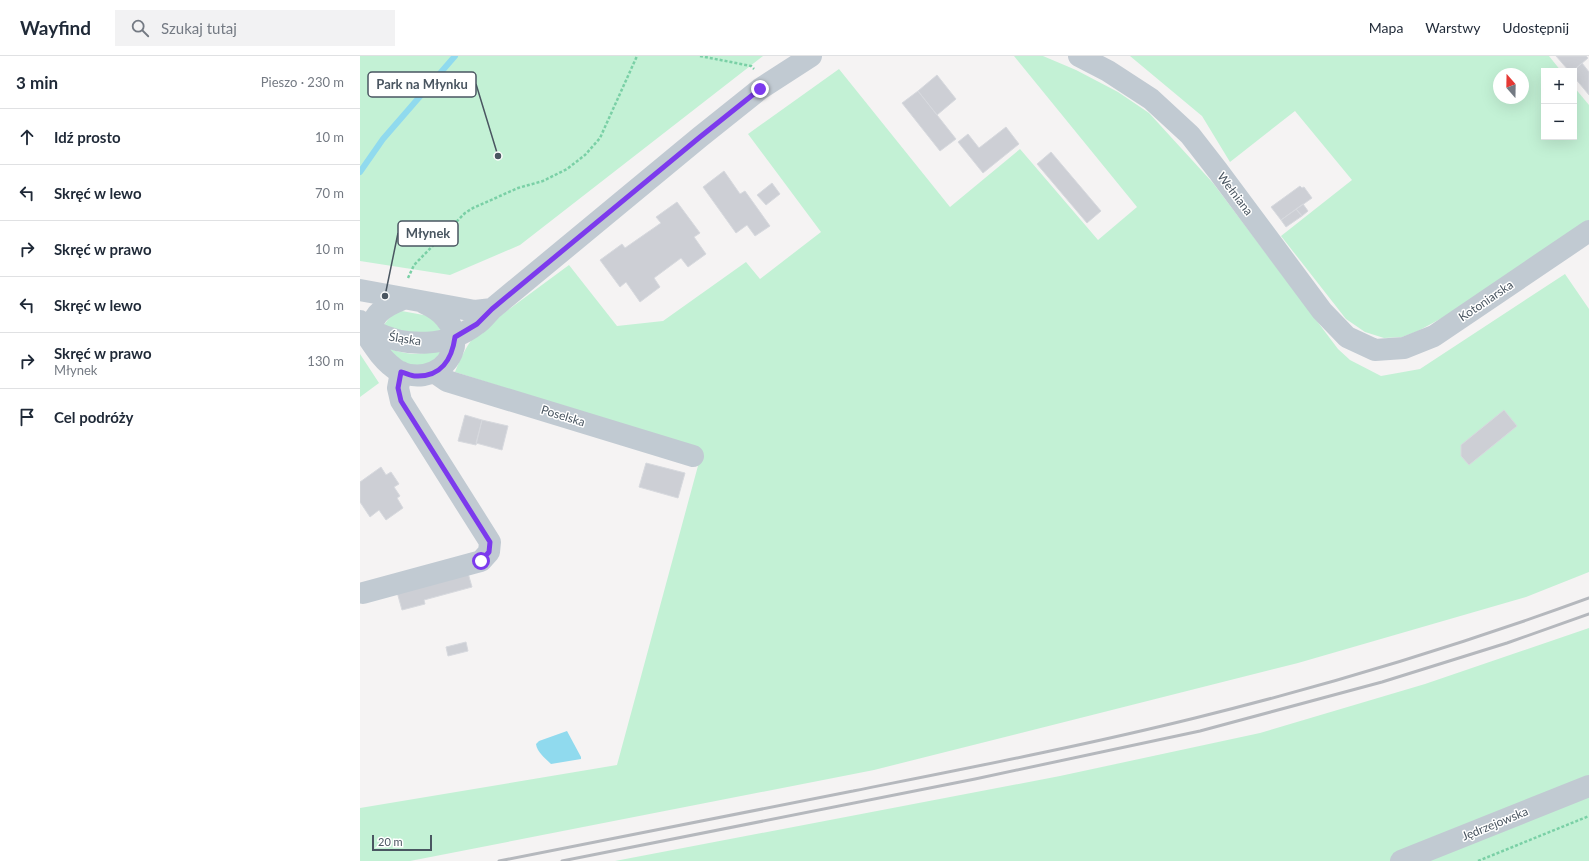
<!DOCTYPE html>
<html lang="pl">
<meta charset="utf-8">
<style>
body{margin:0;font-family:Lato,sans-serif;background:#f2f2f3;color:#1f2937}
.controls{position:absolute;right:12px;top:12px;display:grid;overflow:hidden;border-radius:0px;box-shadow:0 4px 16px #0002}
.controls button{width:36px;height:36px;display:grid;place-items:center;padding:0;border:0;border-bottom:1px solid #e0e1e3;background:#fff;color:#1f2937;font:20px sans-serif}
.compass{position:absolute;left:1133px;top:12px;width:36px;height:36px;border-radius:50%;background:#fff;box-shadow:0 4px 16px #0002;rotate:340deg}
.scale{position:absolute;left:12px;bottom:10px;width:60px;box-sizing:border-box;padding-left:4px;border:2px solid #4a5661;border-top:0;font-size:11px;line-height:14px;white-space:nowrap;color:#4a5661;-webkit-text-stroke:3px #fff;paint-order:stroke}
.stop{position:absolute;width:12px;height:12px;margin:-9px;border:3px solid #7c3aed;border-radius:50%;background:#fff}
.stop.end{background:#7c3aed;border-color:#fff;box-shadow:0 1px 4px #0008}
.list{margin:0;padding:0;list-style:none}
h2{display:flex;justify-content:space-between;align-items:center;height:52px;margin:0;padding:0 16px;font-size:17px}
h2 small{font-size:13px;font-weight:400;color:#747a83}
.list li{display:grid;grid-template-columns:26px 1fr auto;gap:12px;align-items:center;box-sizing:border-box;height:56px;padding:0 16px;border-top:1px solid #e0e1e3}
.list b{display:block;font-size:15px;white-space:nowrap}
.list p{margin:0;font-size:13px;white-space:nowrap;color:#747a83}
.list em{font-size:13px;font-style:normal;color:#747a83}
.icon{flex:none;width:22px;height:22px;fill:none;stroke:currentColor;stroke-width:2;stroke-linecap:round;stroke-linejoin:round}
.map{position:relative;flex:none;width:1229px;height:805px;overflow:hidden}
header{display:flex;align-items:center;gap:24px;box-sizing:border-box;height:56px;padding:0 20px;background:#fff;border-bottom:1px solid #e0e1e3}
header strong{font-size:19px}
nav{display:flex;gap:22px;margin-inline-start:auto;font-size:14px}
.search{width:280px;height:36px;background:#f2f2f3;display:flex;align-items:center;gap:10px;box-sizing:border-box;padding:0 14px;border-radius:0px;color:#747a83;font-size:15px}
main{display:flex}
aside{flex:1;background:#fff}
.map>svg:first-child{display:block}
.green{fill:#c3f1d5;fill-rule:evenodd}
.water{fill:#90daee}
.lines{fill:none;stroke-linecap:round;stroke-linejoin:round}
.stream{stroke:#90daee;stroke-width:6}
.building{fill:#cdcfd5;stroke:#d7d9de}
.path{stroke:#7ad0a6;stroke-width:2.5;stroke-dasharray:3 2;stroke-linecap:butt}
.minor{stroke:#c1cad2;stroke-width:22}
.rail{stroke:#b5b8bd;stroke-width:3}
.route{stroke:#7c3aed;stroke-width:5}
.labels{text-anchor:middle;stroke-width:3;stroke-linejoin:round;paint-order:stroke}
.street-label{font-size:12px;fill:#4a5661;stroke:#fff}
.leader{fill:none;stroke:#4a5661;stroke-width:1.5}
.callout-dot{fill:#4a5661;stroke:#fff;stroke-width:1.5}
.callout{fill:#fff;stroke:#4a5661;stroke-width:1.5}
.callout-label{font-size:13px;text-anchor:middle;font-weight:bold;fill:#4a5661}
</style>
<header>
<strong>Wayfind</strong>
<div class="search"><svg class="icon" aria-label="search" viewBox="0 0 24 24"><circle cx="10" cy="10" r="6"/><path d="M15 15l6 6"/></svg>Szukaj tutaj</div>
<nav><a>Mapa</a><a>Warstwy</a><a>Udostępnij</a></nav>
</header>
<main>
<aside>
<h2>3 min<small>Pieszo · 230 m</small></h2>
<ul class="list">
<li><svg class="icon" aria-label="ahead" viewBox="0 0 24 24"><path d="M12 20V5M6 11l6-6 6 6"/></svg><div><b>Idź prosto</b></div><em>10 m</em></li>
<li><svg class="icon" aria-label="left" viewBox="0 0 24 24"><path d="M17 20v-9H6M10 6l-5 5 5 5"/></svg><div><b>Skręć w lewo</b></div><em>70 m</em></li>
<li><svg class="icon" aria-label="right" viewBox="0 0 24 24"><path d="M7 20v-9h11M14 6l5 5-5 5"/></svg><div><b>Skręć w prawo</b></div><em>10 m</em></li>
<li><svg class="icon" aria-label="left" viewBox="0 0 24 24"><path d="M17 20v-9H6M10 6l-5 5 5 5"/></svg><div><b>Skręć w lewo</b></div><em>10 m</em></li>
<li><svg class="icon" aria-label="right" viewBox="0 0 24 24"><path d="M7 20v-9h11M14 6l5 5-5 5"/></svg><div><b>Skręć w prawo</b><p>Młynek</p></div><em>130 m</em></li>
<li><svg class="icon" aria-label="arrive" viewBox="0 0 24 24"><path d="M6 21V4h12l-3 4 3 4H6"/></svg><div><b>Cel podróży</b></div></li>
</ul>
</aside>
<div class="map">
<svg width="1229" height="805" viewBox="0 0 1229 805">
<rect width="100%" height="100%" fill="#f5f3f3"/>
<path class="green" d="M0,0H403L160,189L90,219L0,205Z
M654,0H683L716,14L758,36L789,57L853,127L978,293L990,304L1021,320L1060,313L1205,218L1229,253V516L1166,541L938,607L514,714L50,805H0V752L257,709L342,395L95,316C101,301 107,288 118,276L209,209L257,270L303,265L386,206L400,223L461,176L388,78L479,13L590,151L660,93L738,184L777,151Z
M770,0H1189L1201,15H1184V81H1214V31L1229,49V166L1104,250L1058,275L1042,281L1024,282L1005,276L986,263L921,180L992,124L935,55L870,106L842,60ZM1139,18H1163V42H1139Z
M36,254L69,260L84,276L59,279L22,271Z
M19,288C26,291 34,295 41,296C55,300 69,296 83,295L68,309H46Z
M0,298L19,327L0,341Z
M1229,572V805H255L700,720L900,677L1065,628Z"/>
<path class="water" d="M207,675L221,701V703L191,708C185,702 177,696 176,688L179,685Z"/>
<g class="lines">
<path class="stream" d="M0,116L23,83L95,0"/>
</g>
<path class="building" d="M1196,0H1226L1228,2L1213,15H1209Z
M1222,7L1229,16V39L1214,21L1213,15Z
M577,19L596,43L577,59L558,35Z
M558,35L596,83L580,95L542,47Z
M646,71L659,88L623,117L598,86L608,78L619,92Z
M691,96L741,155L727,167L677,108Z
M364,115L380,138L385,135L410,170L395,180L387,169L376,177L343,131Z
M412,127L420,138L406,149L397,139Z
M940,130L942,132L944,131L952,142L921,164L911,151Z
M317,146L340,177L334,181L346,198L328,211L321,202L294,222L300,231L280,246L266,226L260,231L240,204L262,188L265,192L301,167L296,161Z
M943,148L948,155L942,160L936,153Z
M936,153L942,160L926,171L921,164Z
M1144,354L1157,370L1109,409L1101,400V389Z
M105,359L122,364L116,389L98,385Z
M122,364L148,370L142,394L116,387Z
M286,407L325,417L318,442L279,431Z
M21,411L26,419L31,416L39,428L34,431L40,440L37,442L43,452L26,464L19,454L10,461L0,446V426Z
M108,517L112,531L64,544L65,548L42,554L37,536Z
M106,586L108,595L88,600L86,591Z"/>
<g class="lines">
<path class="path" d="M340,0L391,10L394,13
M48,222L54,209L105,157L113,152L158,132L183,125L207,113L225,99L240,82L277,0
M1118,805L1229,760"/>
<path class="minor" d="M719,0L748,15L791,43L830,79L858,115L962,255L987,281L1015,294L1044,292L1074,280L1229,175
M0,234L115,255L132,253
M0,265C5,269 10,274 15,276C47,292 88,291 117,268C123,264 127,258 132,253L340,81L400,33L451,0
M0,269C11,286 22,306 40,316C47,319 56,320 64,319C90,314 105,284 86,263C80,255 73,251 64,247
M11,286C9,260 20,252 43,243
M74,316L87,325L333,400
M3,537L121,505L129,496L130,486L41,345L38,332L41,316
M1041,805L1229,730"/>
<path class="rail" d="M139,805C257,781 375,758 493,735C608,712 722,690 835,662C969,629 1100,589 1229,542
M202,805L615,723L840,675L1022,626L1147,587L1229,558"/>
</g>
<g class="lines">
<path class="route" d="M121,505L129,496L130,486L41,345L38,332L41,316C46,317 51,320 56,320C81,321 92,303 95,281L117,268L132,253L340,81L400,33"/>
</g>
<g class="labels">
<g class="street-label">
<text transform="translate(875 138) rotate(53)" y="4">Wełniana</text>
<text transform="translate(1126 245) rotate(-34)" y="4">Kotoniarska</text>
<text transform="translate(45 283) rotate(9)" y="4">Śląska</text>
<text transform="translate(203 360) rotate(17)" y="4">Poselska</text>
<text transform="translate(1135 768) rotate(-22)" y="4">Jędrzejowska</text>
</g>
</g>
<path class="leader" d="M138 100L116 28M25 240L38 177"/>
<g class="callout-dot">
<circle cx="138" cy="100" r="4"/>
<circle cx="25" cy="240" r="4"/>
</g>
<g class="callout">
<rect x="8" y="16" width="108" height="25" rx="4"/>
<rect x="38" y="165" width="60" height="25" rx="4"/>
</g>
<g class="callout-label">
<text x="62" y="33">Park na Młynku</text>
<text x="68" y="182">Młynek</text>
</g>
</svg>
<div class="controls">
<button>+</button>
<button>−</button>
</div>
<svg class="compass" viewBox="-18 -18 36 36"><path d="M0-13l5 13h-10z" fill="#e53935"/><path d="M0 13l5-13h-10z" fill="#747a83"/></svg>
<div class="scale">20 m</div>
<div class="stop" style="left:121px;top:505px"></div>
<div class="stop end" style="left:400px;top:33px"></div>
</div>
</main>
